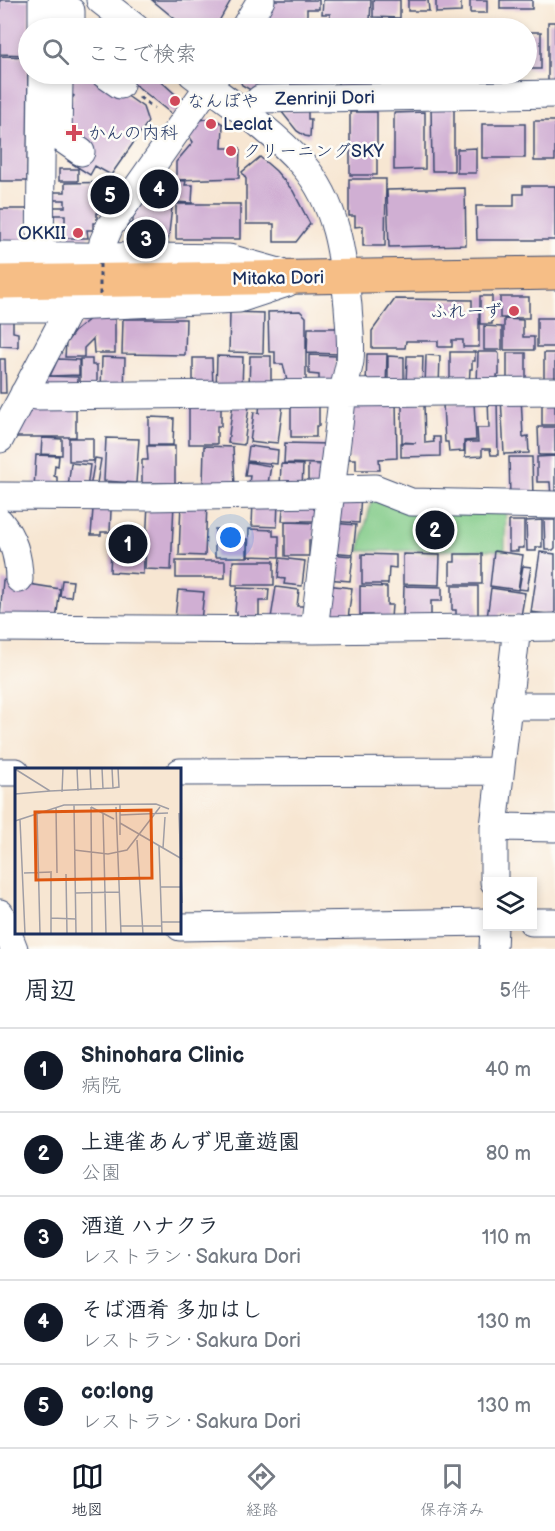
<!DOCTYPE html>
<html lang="ja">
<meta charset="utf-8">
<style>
body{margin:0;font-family:"Balsamiq Sans","Klee One",sans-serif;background:#f6f6f7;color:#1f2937}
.controls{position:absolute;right:18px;bottom:18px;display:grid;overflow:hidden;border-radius:0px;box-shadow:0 3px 9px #0003}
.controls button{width:54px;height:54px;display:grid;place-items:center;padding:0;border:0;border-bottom:2px solid #e0e1e3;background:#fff;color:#1f2937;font:30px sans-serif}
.you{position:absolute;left:231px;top:538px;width:21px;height:21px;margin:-15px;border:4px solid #fff;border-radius:50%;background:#1a73e8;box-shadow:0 0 0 9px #1a73e833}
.badge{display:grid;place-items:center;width:39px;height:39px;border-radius:50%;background:#111827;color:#fff;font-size:20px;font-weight:700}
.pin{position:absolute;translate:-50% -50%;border:3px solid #fff;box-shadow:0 2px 6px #0006}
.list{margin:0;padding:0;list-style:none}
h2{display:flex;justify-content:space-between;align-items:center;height:78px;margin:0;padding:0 24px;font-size:26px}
h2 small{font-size:20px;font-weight:400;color:#747a83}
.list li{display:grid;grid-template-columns:39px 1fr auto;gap:18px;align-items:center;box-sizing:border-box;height:84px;padding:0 24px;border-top:2px solid #e0e1e3}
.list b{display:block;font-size:22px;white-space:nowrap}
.list p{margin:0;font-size:20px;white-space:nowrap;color:#747a83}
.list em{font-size:20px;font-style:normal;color:#747a83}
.icon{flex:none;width:33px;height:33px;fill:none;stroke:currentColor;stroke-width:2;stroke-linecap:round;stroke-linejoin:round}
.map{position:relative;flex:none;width:555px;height:949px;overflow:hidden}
.search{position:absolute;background:#fff;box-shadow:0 3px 9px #0003;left:18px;right:18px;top:18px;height:66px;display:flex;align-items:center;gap:15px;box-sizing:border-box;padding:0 21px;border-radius:33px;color:#747a83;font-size:22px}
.sheet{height:498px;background:#fff}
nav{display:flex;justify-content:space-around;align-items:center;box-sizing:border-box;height:84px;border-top:2px solid #e0e1e3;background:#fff;font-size:16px;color:#747a83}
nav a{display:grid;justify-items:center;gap:3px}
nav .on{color:#111827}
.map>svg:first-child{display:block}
.green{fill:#81ca87;stroke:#4e7c72;stroke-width:1.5}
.building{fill:#d0afd3}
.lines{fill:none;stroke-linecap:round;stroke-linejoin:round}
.minor-casing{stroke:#3c4a6f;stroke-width:29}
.major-casing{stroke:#3c4a6f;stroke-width:35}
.path{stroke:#3c4a6f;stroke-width:3;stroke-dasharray:4.5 4.5;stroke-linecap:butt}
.minor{stroke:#fff;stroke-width:27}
.major{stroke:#f6be86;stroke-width:33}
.path-bridge{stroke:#3c4a6f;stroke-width:3;stroke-dasharray:4.5 4.5;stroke-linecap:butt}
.poi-dot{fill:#d1495b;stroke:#fdfcf7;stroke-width:2}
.labels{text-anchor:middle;stroke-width:5;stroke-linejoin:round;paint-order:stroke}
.street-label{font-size:18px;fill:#1b2f5e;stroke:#fdfcf7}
.poi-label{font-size:18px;fill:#1b2f5e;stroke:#fdfcf7;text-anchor:start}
.inset-road{fill:none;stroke:#9f9da4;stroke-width:1.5}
.view{fill:#de5710;fill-opacity:0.15;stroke:#de5710;stroke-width:3}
.inset-edge{fill:none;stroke:#1b2f5e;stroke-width:3}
</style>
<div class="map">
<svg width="555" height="949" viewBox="0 0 555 949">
<rect width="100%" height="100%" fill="#fdfcf7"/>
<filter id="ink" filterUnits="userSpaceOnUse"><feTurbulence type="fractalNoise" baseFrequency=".0167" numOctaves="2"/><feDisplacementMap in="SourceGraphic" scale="12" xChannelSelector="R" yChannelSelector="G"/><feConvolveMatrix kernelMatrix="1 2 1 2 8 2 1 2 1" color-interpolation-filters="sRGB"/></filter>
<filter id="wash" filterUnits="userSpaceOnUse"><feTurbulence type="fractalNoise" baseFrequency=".008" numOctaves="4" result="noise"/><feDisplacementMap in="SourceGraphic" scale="24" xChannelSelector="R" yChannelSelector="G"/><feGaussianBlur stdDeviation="1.35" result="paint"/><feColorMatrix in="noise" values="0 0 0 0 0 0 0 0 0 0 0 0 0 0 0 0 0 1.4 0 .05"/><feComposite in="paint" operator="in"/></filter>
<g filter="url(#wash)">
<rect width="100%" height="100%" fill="#f7e6d2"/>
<path class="green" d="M373,495L506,511L505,550L359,551Z"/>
<g id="blocks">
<path class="building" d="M0,0H30L28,55L0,54Z
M152,0H231L215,28H186Z
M274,0H319V9H307V21H263Z
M323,0H371L370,21L381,22L380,28H258L261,22H330V14H322Z
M373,0H400V18L373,17Z
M408,0H428L429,11H408Z
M436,0H461V12L436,13Z
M470,0H487V13H470Z
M500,0H532V9H500Z
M548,22H555V81H548Z
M499,23H515V28H499Z
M386,24H404V28H386Z
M526,32H541V69H526Z
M0,56L28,57L27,181H0Z
M72,74H96L143,107L148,122L111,175L95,166L90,175L68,161L72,154L64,133L69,102L74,96L63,88Z
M122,74H153L176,95L178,108L173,115Z
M237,74H331V91L254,92L242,85Z
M338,74H380L379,91H338Z
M385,74H433V83L385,84Z
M442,74H481V84L442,85Z
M454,103V171H432L431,104Z
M308,110V119H311L310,137L305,136L297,131L281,111Z
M350,112H377V175H350Z
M425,112V169L394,170V113Z
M207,119H215L223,124L222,148H240L239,178L176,180V162L193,142L188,134L200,120Z
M534,121H555V161H534Z
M482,124H525V158H482Z
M476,148V173H457V149Z
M260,157L276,171L293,191L310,224L296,242H274V224H246V179L242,172Z
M59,169H78V181H59Z
M349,179H386L385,246H363V226L355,227V216H349Z
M160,180L186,181L185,185H193L192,203L172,202L150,194Z
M123,182L108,202H103L104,213H97V223H93V230H87L88,238H65V215H54V207H65V200H54V192H65V183Z
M523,186H555V240H477L476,206H514V194H523Z
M465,188L466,245L389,247L387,190Z
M147,195L172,207L168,241H158V244H135L129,238L128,224L133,223V217Z
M176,204H240V239H176Z
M0,209H28L27,240L17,249H0Z
M480,296H492V324H480Z
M500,297H529V318H500Z
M395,299L472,300V310H479V347H463V340H452V347H438V341H406L405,348H372V331Z
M300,311L306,317V385H288L283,364H275V352H269L268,312Z
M230,312L264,313L263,353L229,352Z
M0,318H13V332L18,333V347L0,346Z
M91,318L115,319V353H94L93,339L84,348V357H65L66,343L74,332Z
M537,318H555V347H537Z
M123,319H186L185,355L122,354Z
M504,319L523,320V337H534V350H504Z
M484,326L502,327V350H484Z
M308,328H341L340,354L307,353Z
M450,352H475V361H472V369H470L469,387H450Z
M478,352H497L499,354V375H497V386L477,385Z
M507,353H526V383H507Z
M544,353H555V381H544Z
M367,354H387L386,386L366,385Z
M309,355L336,356V385H319V375L309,374Z
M426,355L440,356L439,387H425Z
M217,356L243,357L242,389H216Z
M250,356H271V388H249Z
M388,356L404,357V384H388Z
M407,356H423L422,386L406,385Z
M102,357L125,358L124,392L101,391Z
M193,358H212L213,390H193Z
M0,359H5L6,393H0Z
M58,359L79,360V375L50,376Z
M80,359H92V365H97V392L80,391Z
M45,376L78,377V392H42Z
M521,396L523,437L528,436L529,453L504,454L501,397Z
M488,398H497L498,455H491L490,449H482V456L465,457V442H478L477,428H489Z
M542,399H555V425H542Z
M349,400H396L397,458L379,459L380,470H356V459H349Z
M28,401L76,402V437H12Z
M260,401L283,404L278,443L267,442L266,444L250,442L254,412L259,413Z
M474,402L476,440L464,441V451L449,452L448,442H445L443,404Z
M233,403L249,406L244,445L228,443Z
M402,403H424L425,443L434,442L433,437H440V456L401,457V443H416L402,442Z
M189,404H221V426H217V444H189Z
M291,405H319V426H316V437H291Z
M149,417L174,418L173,445H149Z
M538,427H555V455H539Z
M42,438L62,439V455L41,454Z
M69,438H93V461H69Z
M106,438L139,439L136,483L104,481Z
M285,443L329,444V464L284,463Z
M147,446H175V483H142V460H148Z
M204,446L233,447L235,486L203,485Z
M249,446L278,450L277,464L247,461Z
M36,455L59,456L58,466L55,465L54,476L57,477V489L34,488Z
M555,456V498H551L550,482H537V457Z
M509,457H532L533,498H510Z
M95,458L101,459L96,489L90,488Z
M247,462L271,466L267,489L249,483L250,476H245Z
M71,463L90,465L87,489L68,487Z
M281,464L303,465L302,488L280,487Z
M308,464L324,465L323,489H308Z
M334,493L361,495L359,523L332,521Z
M314,500V509H317V521H282L283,509Z
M253,501L278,502L277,527L252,526Z
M148,502L174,503L171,570L145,569Z
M181,502L207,503L205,556L179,555Z
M93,509L111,510L110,532H101V535H91Z
M542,520V547H536V551H527L526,521Z
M544,520H555V548L553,550H545Z
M509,521H524V548H518V551H509Z
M285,522L316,523L314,540H309V556H285Z
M332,523L356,525L353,554L329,552Z
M215,529H231V539H247V557H215Z
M249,529L273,530V536H279V557L248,556Z
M112,531L145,533L143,574L110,572Z
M494,551L523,555L518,590L490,586Z
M540,552L555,554V615L531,612Z
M328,554L353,556L350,581L326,579Z
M362,554L396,555V568L389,567L388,584H362Z
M403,554L440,555L439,585L403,584Z
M455,554H482V584H450V562H455Z
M280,558L305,561L302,586L284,584L285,579L278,578Z
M176,561H225V578H176Z
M233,561H274V585H232Z
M523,566L531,567L527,590L519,589Z
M3,580L60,589L56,620L0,617Z
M62,580L73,581L71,597L60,596Z
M326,585L352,588L348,619L326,616Z
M360,586L387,587V605H392L391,618L372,617V615H360Z
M404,586L442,587V601H431V620L403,619Z
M452,586H478V619H456V610H452Z
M276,587L299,590L297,606H307L306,621L271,618Z
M237,588L269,589L268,601H259V619L237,618V612H235Z
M491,588L525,593L521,616L500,613L499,620L487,618Z
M178,590L204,592L201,621L175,619Z"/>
</g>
</g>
<g filter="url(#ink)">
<use href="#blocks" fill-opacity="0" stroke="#3c4a6f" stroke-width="1.5"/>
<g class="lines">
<defs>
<path id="minor" d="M55,0V7H63L71,11V28
M100,0L136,28
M42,28V0
M244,28L261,0
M62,74L59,82L58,136L81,152
M104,74L120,85
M192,74C229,102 271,129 302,164C337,203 343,256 348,306C349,324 352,343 350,361C348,371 345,382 343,392L314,630
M246,115L260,99L555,94
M0,255L229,258L279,272
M40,255L42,74
M101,256L103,242L110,226L217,74
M0,308H50L239,299L287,283
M24,393L36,396L555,391
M0,439L70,307
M0,496L148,497L322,494L337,489L375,488L411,502L555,505
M0,522C13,538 19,558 19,579
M0,628L314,630L555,627
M507,706H555
M0,772H16
M180,772L500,771
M494,827L555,828
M494,882V827L517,627
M0,913L14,949
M532,922H555
M180,927L488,922
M493,949L494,926"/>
<path id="major" d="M0,282L555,273"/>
</defs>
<use href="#minor" class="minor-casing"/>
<use href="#major" class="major-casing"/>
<path class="path" d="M139,97L154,108"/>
<use href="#minor" class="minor"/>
<use href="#major" class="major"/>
<path class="path-bridge" d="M100,295V264"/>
</g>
</g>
<g class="poi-dot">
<circle cx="175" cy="101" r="6"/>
<circle cx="211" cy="124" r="6"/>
<path d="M71 124h6v6h6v6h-6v6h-6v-6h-6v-6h6z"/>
<circle cx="231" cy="151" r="6"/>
<circle cx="78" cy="233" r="6"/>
<circle cx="514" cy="311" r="6"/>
</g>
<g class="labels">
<g class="street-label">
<text transform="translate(325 98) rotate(-1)" y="6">Zenrinji Dori</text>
<text transform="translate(278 278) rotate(-1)" y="6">Mitaka Dori</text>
</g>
<g class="poi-label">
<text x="187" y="107">なんぼや</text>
<text x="223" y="130">Leclat</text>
<text x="88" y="139">かんの内科</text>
<text x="243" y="157">クリーニングSKY</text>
<text x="66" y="239" text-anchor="end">OKKII</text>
<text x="502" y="317" text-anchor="end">ふれーず</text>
</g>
</g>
<g transform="translate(15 768)">
<rect width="166" height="166" fill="#f7e6d2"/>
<path class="inset-road" d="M62,0L63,23M75,0L76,22M87,0L88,21M97,0L98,20M0,1L35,23L98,20M98,20L104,19L103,0M47,24L48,0M0,26L35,23M105,36V67M59,37L61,166M41,39L42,105M76,39L77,166M76,39L99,51M101,39L106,166M22,45L25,166M164,45L167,135M88,46L91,166M105,47L153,45M5,52L10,166M0,53L49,37L141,36L154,41M105,55L167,91M122,72L128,166M144,78L147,166M148,80L150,49M59,82L93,86L112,82L145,39M36,104V166M9,105L37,104M51,106L52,166M145,119H166M61,125L104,124M36,150L61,151M147,154H167M105,158H146"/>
<path class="view" d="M136,42L137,110L21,112L20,44Z"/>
<rect width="166" height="166" class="inset-edge"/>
</g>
</svg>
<div class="controls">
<button><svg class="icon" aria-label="layers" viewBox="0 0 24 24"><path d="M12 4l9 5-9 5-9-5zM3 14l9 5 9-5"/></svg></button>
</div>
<div class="you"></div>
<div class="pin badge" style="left:128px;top:544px">1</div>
<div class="pin badge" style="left:435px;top:530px">2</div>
<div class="pin badge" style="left:146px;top:239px">3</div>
<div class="pin badge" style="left:159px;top:189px">4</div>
<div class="pin badge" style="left:110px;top:195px">5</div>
<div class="search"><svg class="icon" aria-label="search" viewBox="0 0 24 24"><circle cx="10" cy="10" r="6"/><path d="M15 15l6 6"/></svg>ここで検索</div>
</div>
<section class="sheet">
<h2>周辺<small>5件</small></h2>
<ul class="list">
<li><span class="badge">1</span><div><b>Shinohara Clinic</b><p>病院</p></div><em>40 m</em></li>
<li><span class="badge">2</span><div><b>上連雀あんず児童遊園</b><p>公園</p></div><em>80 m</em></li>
<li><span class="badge">3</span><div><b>酒道 ハナクラ</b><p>レストラン · Sakura Dori</p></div><em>110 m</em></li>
<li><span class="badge">4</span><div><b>そば酒肴 多加はし</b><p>レストラン · Sakura Dori</p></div><em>130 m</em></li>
<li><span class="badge">5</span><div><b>co:long</b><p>レストラン · Sakura Dori</p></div><em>130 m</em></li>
</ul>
</section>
<nav>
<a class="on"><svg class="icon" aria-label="map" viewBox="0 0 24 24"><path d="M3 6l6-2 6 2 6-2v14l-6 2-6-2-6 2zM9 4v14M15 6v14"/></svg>地図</a>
<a><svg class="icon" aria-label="directions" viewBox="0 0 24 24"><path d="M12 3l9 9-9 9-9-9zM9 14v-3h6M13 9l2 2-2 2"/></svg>経路</a>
<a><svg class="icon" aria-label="saved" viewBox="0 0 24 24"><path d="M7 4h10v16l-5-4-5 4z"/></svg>保存済み</a>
</nav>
